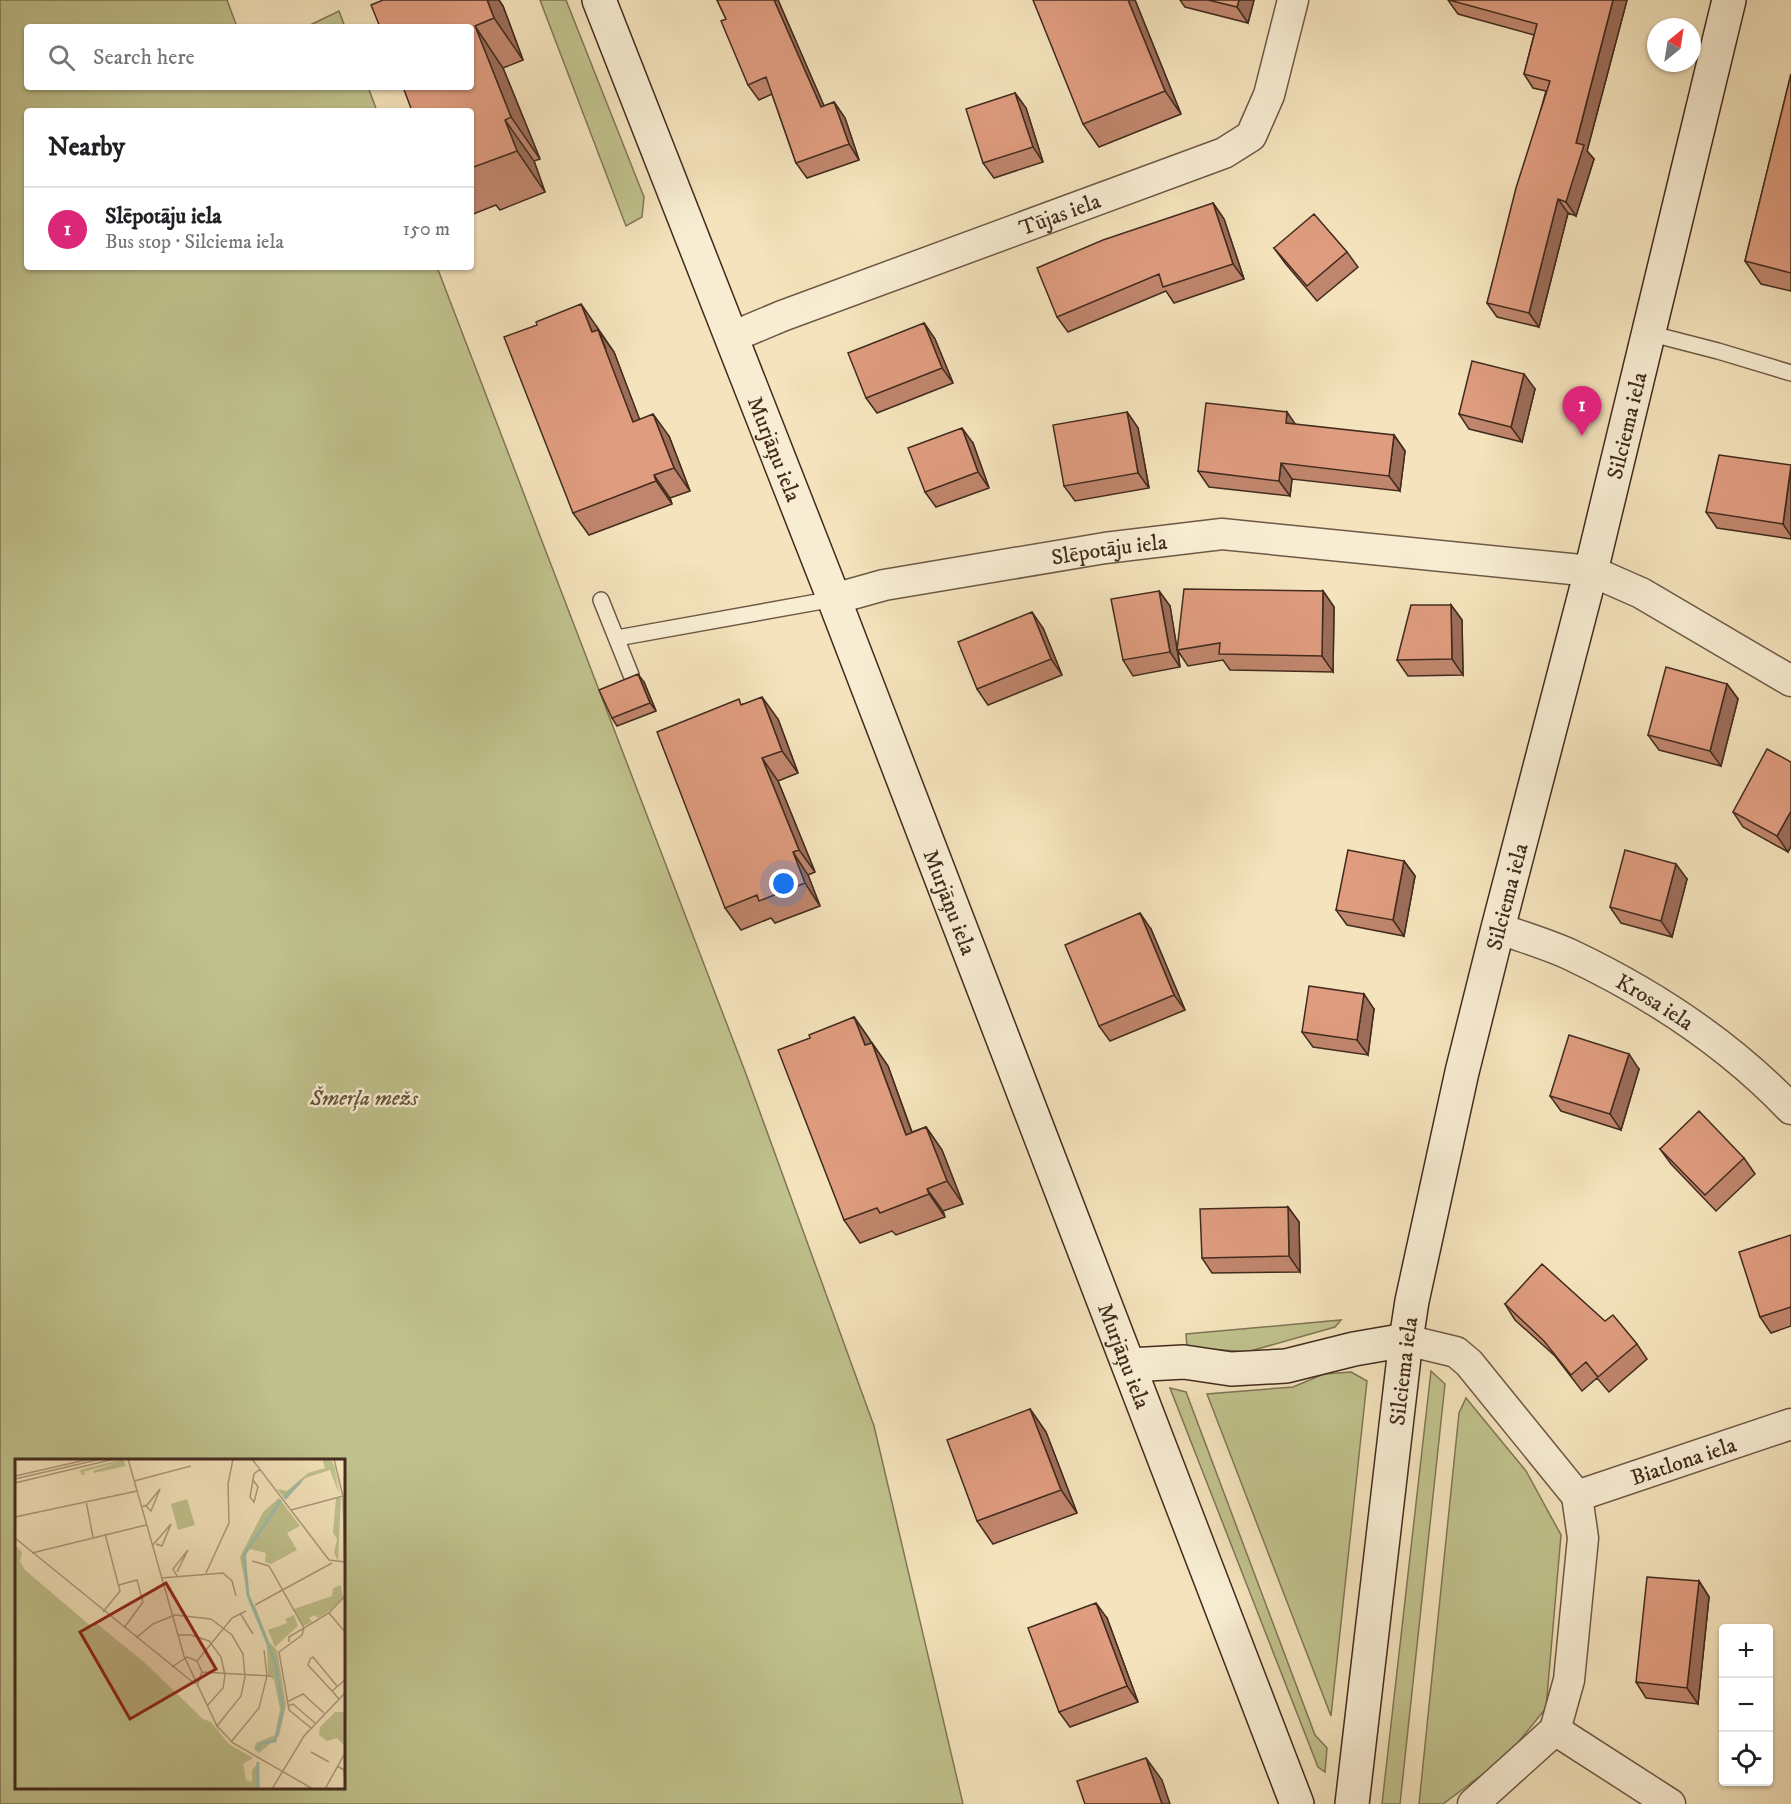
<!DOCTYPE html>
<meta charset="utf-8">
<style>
body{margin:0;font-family:"IM FELL DW Pica",serif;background:#f2f2f2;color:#202124}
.controls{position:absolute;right:18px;bottom:18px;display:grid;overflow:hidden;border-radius:6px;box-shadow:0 2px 4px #0004}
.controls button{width:54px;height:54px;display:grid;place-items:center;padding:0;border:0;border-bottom:2px solid #e0e0e0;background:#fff;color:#202124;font:30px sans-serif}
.compass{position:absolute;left:1647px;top:18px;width:54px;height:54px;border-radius:50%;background:#fff;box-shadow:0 2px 4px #0004;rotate:30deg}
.you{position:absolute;left:784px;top:884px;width:21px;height:21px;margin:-15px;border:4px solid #fff;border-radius:50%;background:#1a73e8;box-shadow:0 0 0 9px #1a73e833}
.badge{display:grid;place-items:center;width:39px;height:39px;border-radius:50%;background:#db2777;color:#fff;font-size:20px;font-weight:700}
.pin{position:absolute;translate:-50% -50px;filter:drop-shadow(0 2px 3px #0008)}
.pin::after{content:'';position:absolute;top:32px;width:21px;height:18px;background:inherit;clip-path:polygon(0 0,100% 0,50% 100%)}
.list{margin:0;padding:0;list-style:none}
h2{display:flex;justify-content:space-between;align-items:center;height:78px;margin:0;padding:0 24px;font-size:26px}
h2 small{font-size:20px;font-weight:400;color:#757577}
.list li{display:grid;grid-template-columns:39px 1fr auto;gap:18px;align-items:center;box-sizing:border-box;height:84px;padding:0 24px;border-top:2px solid #e0e0e0}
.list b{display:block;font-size:22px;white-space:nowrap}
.list p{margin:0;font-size:20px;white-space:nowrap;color:#757577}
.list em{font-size:20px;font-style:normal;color:#757577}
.icon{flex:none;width:33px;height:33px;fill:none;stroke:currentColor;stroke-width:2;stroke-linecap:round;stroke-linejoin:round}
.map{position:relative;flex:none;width:1791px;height:1804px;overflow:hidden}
.search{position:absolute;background:#fff;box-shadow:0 2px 4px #0004;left:24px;top:24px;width:450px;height:66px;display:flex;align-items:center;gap:15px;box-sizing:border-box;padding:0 21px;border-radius:6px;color:#757577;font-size:22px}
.panel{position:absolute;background:#fff;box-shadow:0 2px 4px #0004;left:24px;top:108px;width:450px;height:162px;border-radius:6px}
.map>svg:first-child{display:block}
.green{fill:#c0c28d;stroke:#817656;stroke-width:1.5;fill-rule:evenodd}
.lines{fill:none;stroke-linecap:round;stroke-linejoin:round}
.lane-casing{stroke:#6e5946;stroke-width:18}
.street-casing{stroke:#6e5946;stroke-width:33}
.secondary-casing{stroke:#422b1e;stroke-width:36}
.lane{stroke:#f8edd3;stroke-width:15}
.street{stroke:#f8edd3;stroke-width:30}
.secondary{stroke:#f8edd3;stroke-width:33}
.wall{fill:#c0866d;stroke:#422b1e;stroke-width:1.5}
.shaded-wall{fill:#9c6d59;stroke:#422b1e;stroke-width:1.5}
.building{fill:#df9c7f;stroke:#422b1e;stroke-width:1.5}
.labels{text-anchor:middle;stroke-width:5;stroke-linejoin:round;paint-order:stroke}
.street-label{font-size:22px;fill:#422b1e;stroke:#f8edd3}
.park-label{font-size:22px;font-style:italic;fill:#62513a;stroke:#f8edd3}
.inset-river{fill:none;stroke:#9cbead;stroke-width:3}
.inset-road{fill:none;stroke:#ad997d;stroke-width:1.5}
.view{fill:#8f2418;fill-opacity:0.15;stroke:#8f2418;stroke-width:3}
.inset-edge{fill:none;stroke:#422b1e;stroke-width:3}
</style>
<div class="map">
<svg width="1791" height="1804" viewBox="0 0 1791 1804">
<rect width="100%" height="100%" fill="#f4e3bc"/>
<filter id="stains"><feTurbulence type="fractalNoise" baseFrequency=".00333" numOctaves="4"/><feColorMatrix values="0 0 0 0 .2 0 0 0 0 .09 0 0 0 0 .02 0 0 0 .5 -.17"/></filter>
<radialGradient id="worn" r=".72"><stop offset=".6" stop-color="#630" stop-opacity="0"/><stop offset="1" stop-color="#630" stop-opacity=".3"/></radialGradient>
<path class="green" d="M0,0H227L237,27H27V87H368L377,111H27V267H437L746,1074L874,1426L963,1804H0ZM344,1460V1788H16V1460Z
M540,0H566L644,197L642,217L626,226Z
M339,11L345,27H306Z
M1341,1320L1335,1327L1247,1352L1187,1347L1186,1334Z
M1431,1371L1445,1384L1400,1804H1382Z
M1351,1372L1367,1381L1331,1716L1207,1394L1293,1387L1324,1374Z
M1170,1388L1186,1392L1315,1735L1327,1748L1325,1772L1318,1767Z
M1466,1398L1526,1471L1561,1535L1546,1708L1507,1756L1443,1804H1419L1459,1413Z"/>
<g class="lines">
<defs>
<path id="lane" d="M1648,333L1718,351L1791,373
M601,600L631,675
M617,638L834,599"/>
<g id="street">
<path id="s1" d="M732,337L782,316L1224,153L1251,136L1269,95L1293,0"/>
<path id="s2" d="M834,599L884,585L1105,548L1222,534L1591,571L1641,593L1791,681"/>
<path id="s3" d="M1498,928C1522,937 1547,944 1571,955C1653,994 1728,1043 1791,1109"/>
<path d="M1406,1340L1456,1352L1469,1363L1577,1496L1583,1538L1569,1680L1555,1730L1473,1804"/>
<path id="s4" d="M1577,1496L1791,1424"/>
<path d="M1555,1730L1670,1804"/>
</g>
<g id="secondary">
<path id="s5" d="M599,0L834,599L1297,1804"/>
<path d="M1129,1365L1184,1362L1231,1369L1286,1366L1354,1349L1406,1340"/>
<path id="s6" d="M1352,1804L1406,1340L1412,1301L1462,1072L1498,928L1591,571L1729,0"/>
</g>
</defs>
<use href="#lane" class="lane-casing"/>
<use href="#street" class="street-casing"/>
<use href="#secondary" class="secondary-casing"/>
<use href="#lane" class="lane"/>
<use href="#street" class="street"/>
<use href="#secondary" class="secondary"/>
</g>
<path class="wall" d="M383,0H499L503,6L523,60L503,68L540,159L534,161L545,192L500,210L496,205L471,215V111Z
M717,0H778L824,106L834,102L845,118L859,160L807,178L796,163L772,94L759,100L748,85L726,19Z
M1135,0L1181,114L1099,147L1083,124Z
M1180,0H1254L1248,23L1185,7Z
M1448,0H1627L1587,151L1594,159L1576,216L1568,213L1539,327L1497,317L1487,303L1546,91L1533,88L1524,74L1534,35L1458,14Z
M1791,74V291L1761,284L1745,261Z
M1015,93L1026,108L1043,162L994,178L983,163Z
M1213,203L1224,219L1244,279L1174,303L1166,291L1068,332L1057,317Z
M1274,248L1347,252L1358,267L1317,301L1285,263Z
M924,323L935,339L953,383L877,413L866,398Z
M597,327L614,352L639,419L669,436L690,491L670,498L672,504L589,535L573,513Z
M1535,389L1522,442L1469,429L1459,414Z
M1127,412L1138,428L1149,488L1075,501L1064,486Z
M1394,435L1405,451L1400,491L1292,479L1290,496L1209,487L1198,471Z
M973,443L989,488L936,507L925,492Z
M1791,465V539L1717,528L1706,512Z
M1159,591L1170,606L1177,649L1323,591L1334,607L1333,672L1230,670L1223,660L1188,666L1178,651L1180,667L1133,676L1123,660Z
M1451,605L1462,620L1463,675L1408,676L1397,660Z
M1043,628L1062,675L988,705L977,689Z
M644,682L656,711L617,726L612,718Z
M1727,684L1738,699L1721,766L1659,750L1648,735Z
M743,704L778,719L798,773L778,781L815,872L808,875L820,906L775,923L771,918L741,930L725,908Z
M1791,762V846L1788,852L1743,827L1733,812Z
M1404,861L1415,876L1404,936L1347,925L1336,910Z
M1687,879L1672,937L1621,923L1610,907Z
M1151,929L1185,1010L1110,1041L1099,1026Z
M1374,1009L1368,1055L1313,1047L1302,1032Z
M854,1017L888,1066L912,1132L926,1127L942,1150L963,1204L943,1211L945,1217L896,1235L892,1231L860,1243L844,1220L810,1038Z
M1639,1069L1621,1130L1561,1111L1550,1096Z
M1660,1149L1744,1158L1755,1174L1716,1211L1671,1164Z
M1288,1207L1299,1222L1300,1272L1212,1273L1202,1258Z
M1791,1235V1326L1771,1333L1760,1317Z
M1505,1304L1605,1321L1637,1344L1647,1359L1609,1392L1597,1378L1582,1391L1555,1356L1515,1320Z
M1030,1409L1046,1432L1077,1513L993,1544L977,1521Z
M1699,1581L1709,1597L1698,1704L1646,1698L1636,1682Z
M1107,1618L1138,1702L1070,1727L1059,1712Z"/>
<path class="shaded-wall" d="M487,0H499L503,6L523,60L494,18Z
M774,0H778L831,122L821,107Z
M1128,0H1135L1181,114L1165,91Z
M1239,0H1254L1248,23L1237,7Z
M1613,0H1627L1587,151L1594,159L1576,216L1566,202L1576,143Z
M475,26L503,68L540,159L511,117Z
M1015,93L1026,108L1043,162L1033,147Z
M834,102L845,118L859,160L849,144Z
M505,120L534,161L545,192L517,151Z
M1558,199L1568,213L1539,327L1529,313Z
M1213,203L1224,219L1244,279L1233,264Z
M581,304L597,327L606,349L598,330L614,352L649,444L633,422L592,332Z
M924,323L935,339L953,383L942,368Z
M1524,374L1535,389L1522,442L1511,427Z
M1127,412L1138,428L1149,488L1138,473Z
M1287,412L1298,428L1286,423Z
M653,414L669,436L690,491L674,468Z
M962,428L973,443L989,488L978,472Z
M1394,435L1405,451L1400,491L1389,476Z
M1281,463L1292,479L1290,496L1279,481Z
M1791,467V536L1783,524Z
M654,475L670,498L672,504L656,481Z
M1159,591L1170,606L1180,667L1170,652Z
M1323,591L1334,607L1333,672L1322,656Z
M1451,605L1462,620L1463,675L1452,659Z
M1032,612L1043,628L1062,675L1051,659Z
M638,674L644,682L656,711L650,703Z
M1727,684L1738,699L1721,766L1710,751Z
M762,697L778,719L798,773L782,751Z
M762,758L778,781L815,872L799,850Z
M1791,811V846L1788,852L1777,836Z
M793,852L808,875L820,906L805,883Z
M1404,861L1415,876L1404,936L1393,920Z
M1676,864L1687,879L1672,937L1661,921Z
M1140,913L1151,929L1185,1010L1174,995Z
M1364,994L1374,1009L1368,1055L1357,1040Z
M854,1017L870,1040L881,1068L865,1045Z
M872,1043L888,1066L921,1158L906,1135Z
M1629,1054L1639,1069L1621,1130L1610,1114Z
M926,1127L942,1150L963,1204L947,1181Z
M927,1189L943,1211L945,1217L929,1194Z
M1288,1207L1299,1222L1300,1272L1289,1256Z
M1030,1409L1046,1432L1077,1513L1061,1490Z
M1699,1581L1709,1597L1698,1704L1687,1688Z
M1096,1603L1107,1618L1138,1702L1127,1686Z
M1146,1758L1162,1780L1170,1804H1162Z"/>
<path class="building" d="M383,0H487L494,18L475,26L511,117L505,120L517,151L471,168V111H412L403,87H471V27H380L371,5Z
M717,0H774L821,107L834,102L849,144L796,163L766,77L748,85L721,21L726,19Z
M1033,0H1128L1165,91L1083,124Z
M1208,0H1239L1237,7Z
M1449,0H1613L1576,143L1584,145L1566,202L1558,199L1529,313L1487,303L1516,188L1550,81L1524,74L1537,24Z
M1791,74V273L1745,261Z
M1015,93L1033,147L983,163L966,109Z
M1213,203L1233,264L1163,287L1159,274L1057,317L1037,268L1103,240Z
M1314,214L1347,252L1307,286L1274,248Z
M581,304L592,332L598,330L633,422L653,414L674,468L654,475L656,481L573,513L504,337L537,325L536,322Z
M924,323L942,368L866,398L848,353Z
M1472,361L1524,374L1511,427L1459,414Z
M1206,403L1287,412L1286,423L1394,435L1389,476L1281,463L1279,481L1198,471Z
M1127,412L1138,473L1064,486L1053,425Z
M962,428L978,472L925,492L908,448Z
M1719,455L1791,465L1783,524L1706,512Z
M1184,589L1323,591L1322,656L1219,654L1220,643L1177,650Z
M1159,591L1170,652L1123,660L1111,599Z
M1411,605H1451L1452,659L1397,660Z
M1032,612L1051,659L977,689L958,642Z
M1666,667L1727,684L1710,751L1648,735Z
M638,674L650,703L612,718L599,690Z
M762,697L782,751L762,758L799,850L793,852L805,883L759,901L757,895L725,908L657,732L739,699L741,705Z
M1767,749L1791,762V811L1777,836L1733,812Z
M1348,850L1404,861L1393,920L1336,910Z
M1625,850L1676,864L1661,921L1610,907Z
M1140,913L1174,995L1099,1026L1065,945Z
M1309,986L1364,994L1357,1040L1302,1032Z
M854,1017L865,1045L872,1043L906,1135L926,1127L947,1181L927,1189L929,1194L880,1213L877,1208L844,1220L778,1050L810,1038L809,1035Z
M1569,1035L1629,1054L1610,1114L1550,1096Z
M1699,1111L1744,1158L1705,1195L1660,1149Z
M1288,1207L1289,1256L1202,1258L1200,1209Z
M1791,1235V1307L1760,1317L1739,1252Z
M1542,1264L1605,1321L1613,1315L1637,1344L1598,1377L1586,1362L1571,1375L1544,1341L1505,1304Z
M1030,1409L1061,1490L977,1521L947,1440Z
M1647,1577L1699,1581L1687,1688L1636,1682Z
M1096,1603L1127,1686L1059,1712L1028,1628Z
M1146,1758L1162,1804H1085L1077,1781Z"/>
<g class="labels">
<g class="street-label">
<text dy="8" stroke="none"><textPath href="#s1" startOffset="350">Tūjas iela</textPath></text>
<text dy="8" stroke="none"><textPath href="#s6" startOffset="1408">Silciema iela</textPath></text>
<text dy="8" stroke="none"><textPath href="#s5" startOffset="482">Murjāņu iela</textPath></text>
<text dy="8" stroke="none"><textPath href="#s2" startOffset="280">Slēpotāju iela</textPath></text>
<text dy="8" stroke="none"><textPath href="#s6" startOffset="922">Silciema iela</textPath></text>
<text dy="8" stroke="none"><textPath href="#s5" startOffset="968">Murjāņu iela</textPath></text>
<text dy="8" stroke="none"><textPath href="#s3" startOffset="174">Krosa iela</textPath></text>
<text dy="8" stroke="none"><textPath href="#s5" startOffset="1454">Murjāņu iela</textPath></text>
<text dy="8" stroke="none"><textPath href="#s6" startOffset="436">Silciema iela</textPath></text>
<text dy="8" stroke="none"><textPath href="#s4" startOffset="112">Biatlona iela</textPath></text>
</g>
<g class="park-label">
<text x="364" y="1105">Šmerļa mežs</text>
</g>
</g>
<g transform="translate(15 1459)">
<rect width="330" height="330" fill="#f4e3bc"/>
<path d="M108,0L111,7L79,14L78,12L104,3L68,13L71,15L67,16L65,11ZM307,0H316L320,9L325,33V34L318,7L324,35L315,11L290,19L271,41L262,30L272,32L293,14L310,9ZM264,39L285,67L272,74L282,91L256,105L250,103L251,94L235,90L231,92L233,135L238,145L235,147L225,98L248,53ZM321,39H326L323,102L319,94L322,80L318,74ZM172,40L180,66L163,71L156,45ZM0,86L7,93L5,102L10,111L78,169L81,164L130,204L188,260L196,263L214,285L238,299L228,305L231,321L237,323V311L244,303L245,330H0ZM326,126L328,139L313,153L303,159L300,156L294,159L297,163L288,167L279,150L317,137L318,129ZM240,147L254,183L262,191L271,246L264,277L244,294L239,290L241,284L260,276L265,250L259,221L253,216L252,187L246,164L236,148ZM279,156L283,167L260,188L253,171L272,164L270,160ZM320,253H330V287L322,279L312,282L304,276L305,268Z" fill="#c0c28d"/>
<path class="inset-river" d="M269,39L286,22M242,291L247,284L260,282L268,250L260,202L233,136L229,96L266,41M242,330L243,303"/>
<path class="inset-road" d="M113,0L169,197L202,267L218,284L298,330M237,0L314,101L330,103M319,0L328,37L330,120M0,17L75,0M0,20L86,0M238,21L243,28L239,43L235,38L239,15L245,10M119,22L176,7M0,24L99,0M71,42L78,78M126,48L132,46L145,30L136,52L131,47M276,51L328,37M0,58L122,32M0,79L180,225M137,87L156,65L147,87L141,85M17,94L131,66M237,102L254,107L289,169M162,113L173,91L158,110L162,117M191,114L214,64L213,25L218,0M146,119L208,114L217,122L221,137M104,126L122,121L128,143L109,169M240,146L317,104M88,153L105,132L90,75M225,154L238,175M314,154L330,173M289,169L287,176L264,193L274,251L296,269M162,176H176L194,182L206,198L210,216L208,229L192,247M121,179L138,165L160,156L196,160L217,176L228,195L230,218L226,237L202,267M274,183V178L314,154L330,137M182,202L217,159L231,152M157,208L172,198L182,202L187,213L182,227M187,213L256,217M317,232L293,206L295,200L298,198L322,227M324,240L317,232L330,221M272,243L288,235L309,254M273,247L278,245L300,264M216,283L244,249L252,217L249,191M296,293L314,303M322,307L329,311L330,325M257,330L289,277L330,234M310,330L330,294"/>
<path class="view" d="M151,124L201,210L115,260L65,173Z"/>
<rect width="330" height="330" class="inset-edge"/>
</g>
<rect width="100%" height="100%" filter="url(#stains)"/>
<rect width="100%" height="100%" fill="url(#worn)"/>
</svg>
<div class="controls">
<button>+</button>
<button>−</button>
<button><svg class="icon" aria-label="locate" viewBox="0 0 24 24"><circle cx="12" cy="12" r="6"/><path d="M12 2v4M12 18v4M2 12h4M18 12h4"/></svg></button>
</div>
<svg class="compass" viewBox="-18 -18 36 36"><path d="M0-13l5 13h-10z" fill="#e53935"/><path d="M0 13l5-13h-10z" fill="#757577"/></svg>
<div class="you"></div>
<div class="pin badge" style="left:1582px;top:436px">1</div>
<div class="search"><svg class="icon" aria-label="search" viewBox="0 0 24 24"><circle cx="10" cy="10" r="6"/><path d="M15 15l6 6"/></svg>Search here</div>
<section class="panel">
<h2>Nearby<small></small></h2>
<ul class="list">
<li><span class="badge">1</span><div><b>Slēpotāju iela</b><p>Bus stop · Silciema iela</p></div><em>150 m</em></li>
</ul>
</section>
</div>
